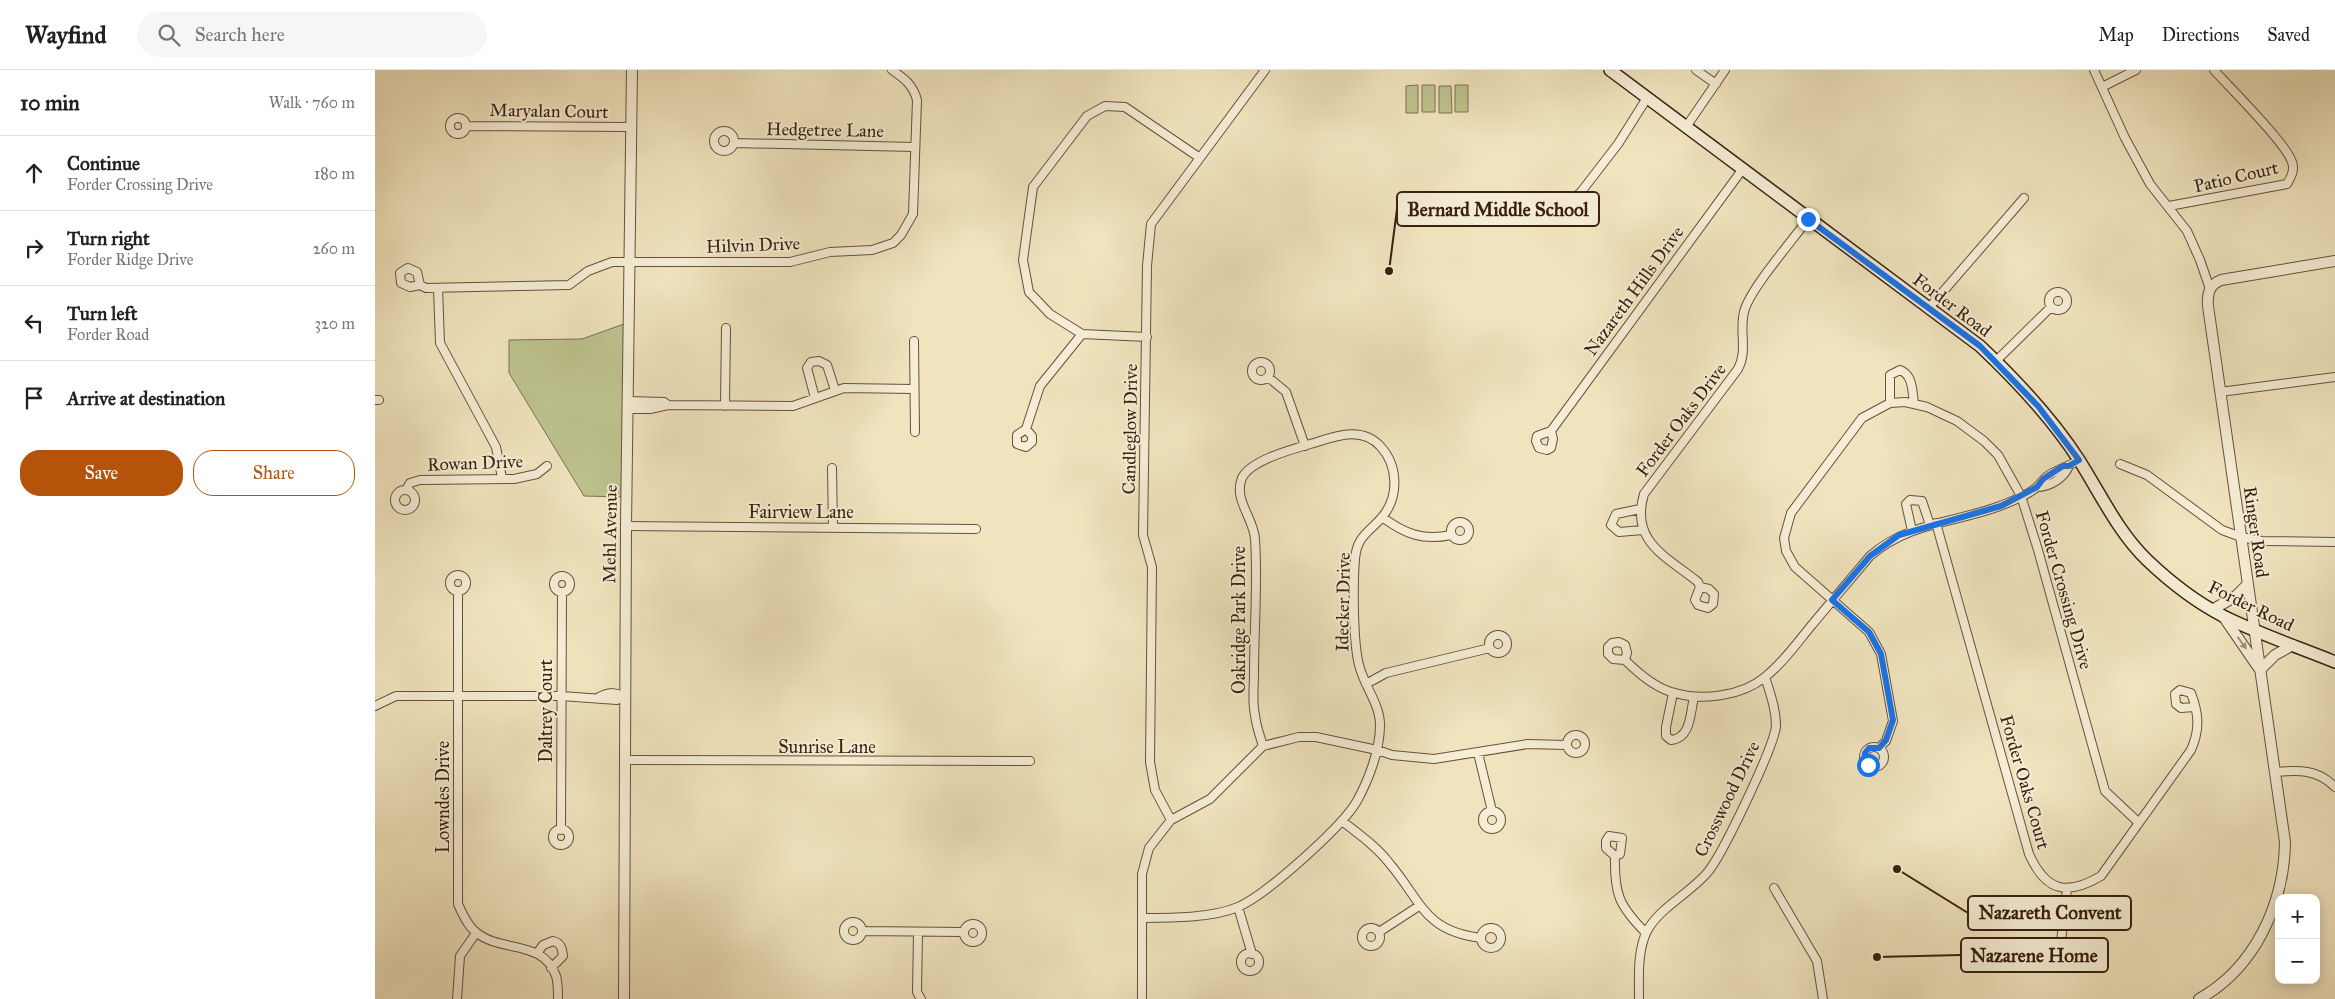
<!DOCTYPE html>
<meta charset="utf-8">
<style>
body{margin:0;font-family:"IM FELL Great Primer",serif;background:#f6f6f6;color:#202124}
.controls{position:absolute;right:15px;bottom:15px;display:grid;overflow:hidden;border-radius:10px;box-shadow:0 2px 12px #0003}
.controls button{width:45px;height:45px;display:grid;place-items:center;padding:0;border:0;border-bottom:1px solid #e0e0e0;background:#fff;color:#202124;font:25px sans-serif}
.stop{position:absolute;width:15px;height:15px;margin:-11px;border:4px solid #1a73e8;border-radius:50%;background:#fff}
.stop.end{background:#1a73e8;border-color:#fff;box-shadow:0 1px 5px #0008}
.list{margin:0;padding:0;list-style:none}
h2{display:flex;justify-content:space-between;align-items:center;height:65px;margin:0;padding:0 20px;font-size:21px}
h2 small{font-size:16px;font-weight:400;color:#757577}
.list li{display:grid;grid-template-columns:32px 1fr auto;gap:15px;align-items:center;box-sizing:border-box;height:75px;padding:0 20px;border-top:1px solid #e0e0e0}
.list b{display:block;font-size:19px;white-space:nowrap}
.list p{margin:0;font-size:16px;white-space:nowrap;color:#757577}
.list em{font-size:16px;font-style:normal;color:#757577}
.actions{display:flex;gap:10px;padding:15px 20px}
.actions a{flex:1;padding:11px 0;border:1px solid #b45309;border-radius:20px;text-align:center;font-size:18px;color:#b45309}
.actions .main{background:#b45309;color:#fff}
.icon{flex:none;width:28px;height:28px;fill:none;stroke:currentColor;stroke-width:2;stroke-linecap:round;stroke-linejoin:round}
.map{position:relative;flex:none;width:1960px;height:929px;overflow:hidden}
header{display:flex;align-items:center;gap:30px;box-sizing:border-box;height:70px;padding:0 25px;background:#fff;border-bottom:1px solid #e0e0e0}
header strong{font-size:24px}
nav{display:flex;gap:28px;margin-inline-start:auto;font-size:18px}
.search{width:350px;height:45px;background:#f6f6f6;display:flex;align-items:center;gap:12px;box-sizing:border-box;padding:0 18px;border-radius:28px;color:#757577;font-size:19px}
main{display:flex}
aside{flex:1;background:#fff}
.map>svg:first-child{display:block}
.green{fill:#bdc38f;stroke:#7b7250}
.lines{fill:none;stroke-linecap:round;stroke-linejoin:round}
.minor-casing{stroke:#67513c;stroke-width:10}
.tertiary-casing{stroke:#67513c;stroke-width:12}
.secondary-casing{stroke:#392010;stroke-width:14}
.minor{stroke:#f5edd5;stroke-width:8}
.tertiary{stroke:#f5edd5;stroke-width:10}
.secondary{stroke:#f5edd5;stroke-width:11}
.oneway{fill:#a0917c}
.route{stroke:#1a73e8;stroke-width:6}
.labels{text-anchor:middle;stroke-width:4;stroke-linejoin:round;paint-order:stroke}
.street-label{font-size:18px;fill:#392010;stroke:#f5edd5}
.leader{fill:none;stroke:#392010;stroke-width:2}
.callout-dot{fill:#392010;stroke:#f5edd5;stroke-width:2}
.callout{fill:#f5edd5;stroke:#392010;stroke-width:2}
.callout-label{font-size:19px;text-anchor:middle;font-weight:bold;fill:#392010}
</style>
<header>
<strong>Wayfind</strong>
<div class="search"><svg class="icon" aria-label="search" viewBox="0 0 24 24"><circle cx="10" cy="10" r="6"/><path d="M15 15l6 6"/></svg>Search here</div>
<nav><a>Map</a><a>Directions</a><a>Saved</a></nav>
</header>
<main>
<aside>
<h2>10 min<small>Walk · 760 m</small></h2>
<ul class="list">
<li><svg class="icon" aria-label="ahead" viewBox="0 0 24 24"><path d="M12 20V5M6 11l6-6 6 6"/></svg><div><b>Continue</b><p>Forder Crossing Drive</p></div><em>180 m</em></li>
<li><svg class="icon" aria-label="right" viewBox="0 0 24 24"><path d="M7 20v-9h11M14 6l5 5-5 5"/></svg><div><b>Turn right</b><p>Forder Ridge Drive</p></div><em>260 m</em></li>
<li><svg class="icon" aria-label="left" viewBox="0 0 24 24"><path d="M17 20v-9H6M10 6l-5 5 5 5"/></svg><div><b>Turn left</b><p>Forder Road</p></div><em>320 m</em></li>
<li><svg class="icon" aria-label="arrive" viewBox="0 0 24 24"><path d="M6 21V4h12l-3 4 3 4H6"/></svg><div><b>Arrive at destination</b></div></li>
</ul>
<div class="actions"><a class="main">Save</a><a>Share</a></div>
</aside>
<div class="map">
<svg width="1960" height="929" viewBox="0 0 1960 929">
<rect width="100%" height="100%" fill="#f0e4be"/>
<filter id="stains"><feTurbulence type="fractalNoise" baseFrequency=".004" numOctaves="4"/><feColorMatrix values="0 0 0 0 .2 0 0 0 0 .09 0 0 0 0 .02 0 0 0 .5 -.17"/></filter>
<radialGradient id="worn" r=".72"><stop offset=".6" stop-color="#630" stop-opacity="0"/><stop offset="1" stop-color="#630" stop-opacity=".3"/></radialGradient>
<path class="green" d="M1043,15V43H1031V16Z
M1047,15H1060V42H1047Z
M1080,15H1093V42H1080Z
M1064,16H1076L1077,43H1064Z
M249,254L247,427L209,426L134,303V270L207,269Z"/>
<g class="lines">
<defs>
<path id="minor" d="M1321,0L1341,14
M1719,0L1750,68L1775,114L1812,161L1825,190L1835,219
M1727,17L1761,0
M75 56a8 8 0 1 1 16 0a8 8 0 1 1-16 0Z
M91,56L256,57
M1311,57L1350,0
M339 71a10 10 0 1 1 20 0a10 10 0 1 1-20 0Z
M359,73L539,77
M1177 137a9 9 0 1 1 18 0a9 9 0 1 1-18 0Z
M1194,133L1206,122L1243,74L1272,28
M1794,136L1912,114C1916,107 1920,100 1917,92C1911,73 1855,18 1839,0
M33,198L42,202L45,215L35,217L26,213L25,203Z
M45,215L51,218L194,215L213,201L237,192H415L455,182L497,180L518,173L526,165L538,144L542,30C538,15 530,9 517,0
M63,218L65,273L121,377L127,408
M1674 231a9 9 0 1 1 18 0a9 9 0 1 1-18 0Z
M1553,239L1649,128
M772,267L707,264L675,244L654,222L648,190L658,117L712,46L730,36L750,37L825,88
M539,271L540,362
M1621,291L1676,237
M877 301a9 9 0 1 1 18 0a9 9 0 1 1-18 0Z
M893,307L911,322L930,376
M1845,322L1960,307
M440,328L432,298L436,292L444,291L452,295L460,320
M0,330H4
M254,331L289,332L293,335
M1515,333V305L1525,300C1538,305 1537,320 1539,333
M350,336L351,258
M253,339H275L293,335L418,336L469,318L539,319
M651,359L657,366V372L651,377L642,374V365L651,359L665,316L707,264
M1176,361L1178,369L1176,378L1172,380L1164,378L1161,371L1162,366L1176,361L1367,100
M1745,394L1772,405L1847,460L1866,467L1887,471L1960,472
M457,398L458,457
M1662,417C1675,417 1689,408 1694,396
M31,420L35,413L45,410L139,409L162,404L172,396
M20 430a10 10 0 1 1 20 0a10 10 0 1 1-20 0Z
M1265,439L1241,444L1236,455L1244,462L1268,460
M1007,447C1030,464 1048,471 1076,465
M1076 461a9 9 0 1 1 18 0a9 9 0 1 1-18 0Z
M1561,453L1654,784C1671,822 1692,826 1726,806L1816,680C1825,660 1824,644 1816,623L1805,620L1800,624L1801,634L1806,638L1819,637
M251,456L601,459
M1537,461L1531,434L1535,430L1547,431L1555,455
M75 513a8 8 0 1 1 16 0a8 8 0 1 1-16 0Z
M179 514a8 8 0 1 1 16 0a8 8 0 1 1-16 0Z
M1325,517L1334,519L1339,524L1338,534L1333,538L1323,535L1320,530L1325,517L1323,512C1291,486 1255,472 1269,424L1363,299C1373,280 1364,262 1369,242C1374,220 1418,170 1433,149
M83,521V834C87,843 93,857 102,863C127,883 168,869 181,906C183,912 183,922 183,929
M1114 574a9 9 0 1 1 18 0a9 9 0 1 1-18 0Z
M1250,590L1238,589L1233,584V577L1237,573L1244,572L1250,575L1252,583L1250,590C1262,602 1282,619 1300,623C1328,631 1367,626 1390,607C1408,593 1422,573 1436,556C1455,533 1475,510 1495,486C1534,452 1579,453 1625,436C1637,431 1654,425 1663,416C1667,412 1669,408 1674,405C1684,399 1694,396 1704,390
M991,614L1011,603L1115,578
M1298,623L1291,657V666L1296,670C1316,668 1315,644 1319,627
M224,627C232,623 238,621 247,626
M0,636L21,626H186L242,630L250,626
M1192 674a9 9 0 1 1 18 0a9 9 0 1 1-18 0Z
M1489 687a10 10 0 1 1 20 0a10 10 0 1 1-20 0Z
M1504,678L1511,671L1518,651L1506,584L1494,562L1420,497L1411,481L1409,468L1416,443L1487,348L1515,333L1530,332L1552,337L1582,351L1609,371L1623,385L1646,426L1663,480L1730,721L1763,752
M1103,683L1117,741
M250,690L655,691
M1900,702C1924,700 1942,699 1960,717
M1108 750a9 9 0 1 1 18 0a9 9 0 1 1-18 0Z
M796,750L780,720L775,692L777,497L768,465L772,196L776,154L890,0
M967,751C984,764 1002,777 1015,794C1047,832 1049,861 1106,868
M178 767a8 8 0 1 1 16 0a8 8 0 1 1-16 0Z
M186,760L187,522
M1240,786L1231,778V771L1234,766L1247,768L1245,784L1240,786C1239,824 1244,836 1271,863
M1399,818L1442,891L1448,929
M863,837L877,884
M768,848C796,848 837,848 863,837C891,825 967,757 982,731C994,709 1005,680 1005,655C1005,634 989,616 984,595C978,572 978,514 980,489C982,465 995,462 1008,446C1024,426 1023,396 1006,377C988,357 964,365 942,372C922,378 876,389 867,408C858,429 879,449 880,469C883,513 879,559 879,603C879,617 877,632 880,645C881,656 885,666 888,676
M469 861a9 9 0 1 1 18 0a9 9 0 1 1-18 0Z
M589 863a9 9 0 1 1 18 0a9 9 0 1 1-18 0Z
M987 867a9 9 0 1 1 18 0a9 9 0 1 1-18 0Z
M1106 868a10 10 0 1 1 20 0a10 10 0 1 1-20 0Z
M488,861L588,862
M543,862L542,922L546,929
M1004,862L1044,836
M1686,871L1693,883L1688,892H1682L1675,885L1676,879L1686,871L1692,819
M163,882L168,875L178,871C186,873 187,878 188,886L176,898
M866 892a9 9 0 1 1 18 0a9 9 0 1 1-18 0Z
M82,929L85,886L101,863
M767,929V804L774,778L796,750L835,729L888,676L924,667H941L1002,680L1017,685L1059,689L1153,674L1191,675
M1264,929C1264,908 1262,881 1272,861C1285,837 1314,824 1332,803C1347,786 1399,677 1401,656C1401,639 1395,623 1390,607"/>
<path id="tertiary" d="M1837,540L1861,526L1872,515
M1848,546L1883,597
M1885,600L1900,585L1918,575
M249,929L251,456L257,0
M1824,929C1880,898 1909,834 1910,772L1833,236C1832,224 1834,215 1846,210L1960,191"/>
<path id="secondary" d="M1235,0L1605,276C1641,310 1677,348 1704,390C1725,423 1743,462 1772,490C1794,511 1821,532 1848,546C1884,564 1923,577 1960,592"/>
</defs>
<use href="#minor" class="minor-casing"/>
<use href="#tertiary" class="tertiary-casing"/>
<use href="#secondary" class="secondary-casing"/>
<use href="#minor" class="minor"/>
<use href="#tertiary" class="tertiary"/>
<use href="#secondary" class="secondary"/>
</g>
<defs><path id="oneway-solid" d="M-6-.8H1V-3.2L6.5 0L1 3.2V.8H-6Z" transform="scale(1.25)"/></defs>
<use class="oneway" href="#oneway-solid" transform="translate(1867 573) rotate(54)"/>
<g class="lines">
<path class="route" d="M1433,149L1605,276L1663,336L1704,390L1694,396H1688L1668,409L1662,417L1626,436L1524,465L1495,486L1457,530L1494,562L1506,584L1518,650L1511,670L1504,678H1494L1490,683L1489,690L1493,695"/>
</g>
<g class="labels">
<g class="street-label">
<text transform="translate(174 41) rotate(1)" y="6">Maryalan Court</text>
<text transform="translate(450 60) rotate(1)" y="6">Hedgetree Lane</text>
<text transform="translate(1861 107) rotate(-13)" y="6">Patio Court</text>
<text transform="translate(378 175) rotate(-2)" y="6">Hilvin Drive</text>
<text transform="translate(1259 221) rotate(-54)" y="6">Nazareth Hills Drive</text>
<text transform="translate(1577 235) rotate(37)" y="6">Forder Road</text>
<text transform="translate(1306 350) rotate(-53)" y="6">Forder Oaks Drive</text>
<text transform="translate(755 359) rotate(-89)" y="6">Candleglow Drive</text>
<text transform="translate(100 393) rotate(-2)" y="6">Rowan Drive</text>
<text x="426" y="448">Fairview Lane</text>
<text transform="translate(1881 462) rotate(82)" y="6">Ringer Road</text>
<text transform="translate(235 464) rotate(-89)" y="6">Mehl Avenue</text>
<text transform="translate(1689 520) rotate(74)" y="6">Forder Crossing Drive</text>
<text transform="translate(968 532) rotate(-89)" y="6">Idecker Drive</text>
<text transform="translate(1876 536) rotate(26)" y="6">Forder Road</text>
<text transform="translate(864 550) rotate(-90)" y="6">Oakridge Park Drive</text>
<text transform="translate(171 641) rotate(-90)" y="6">Daltrey Court</text>
<text x="452" y="683">Sunrise Lane</text>
<text transform="translate(1650 712) rotate(74)" y="6">Forder Oaks Court</text>
<text transform="translate(68 727) rotate(-90)" y="6">Lowndes Drive</text>
<text transform="translate(1352 729) rotate(-64)" y="6">Crosswood Drive</text>
</g>
</g>
<path class="leader" d="M1014 201L1022 139M1522 799L1593 843M1502 887L1586 885"/>
<g class="callout-dot">
<circle cx="1014" cy="201" r="5"/>
<circle cx="1522" cy="799" r="5"/>
<circle cx="1502" cy="887" r="5"/>
</g>
<g class="callout">
<rect x="1022" y="122" width="202" height="34" rx="5"/>
<rect x="1593" y="826" width="163" height="34" rx="5"/>
<rect x="1586" y="868" width="147" height="34" rx="5"/>
</g>
<g class="callout-label">
<text x="1123" y="146">Bernard Middle School</text>
<text x="1675" y="849">Nazareth Convent</text>
<text x="1659" y="892">Nazarene Home</text>
</g>
<rect width="100%" height="100%" filter="url(#stains)"/>
<rect width="100%" height="100%" fill="url(#worn)"/>
</svg>
<div class="controls">
<button>+</button>
<button>−</button>
</div>
<div class="stop" style="left:1493px;top:695px"></div>
<div class="stop end" style="left:1433px;top:149px"></div>
</div>
</main>
